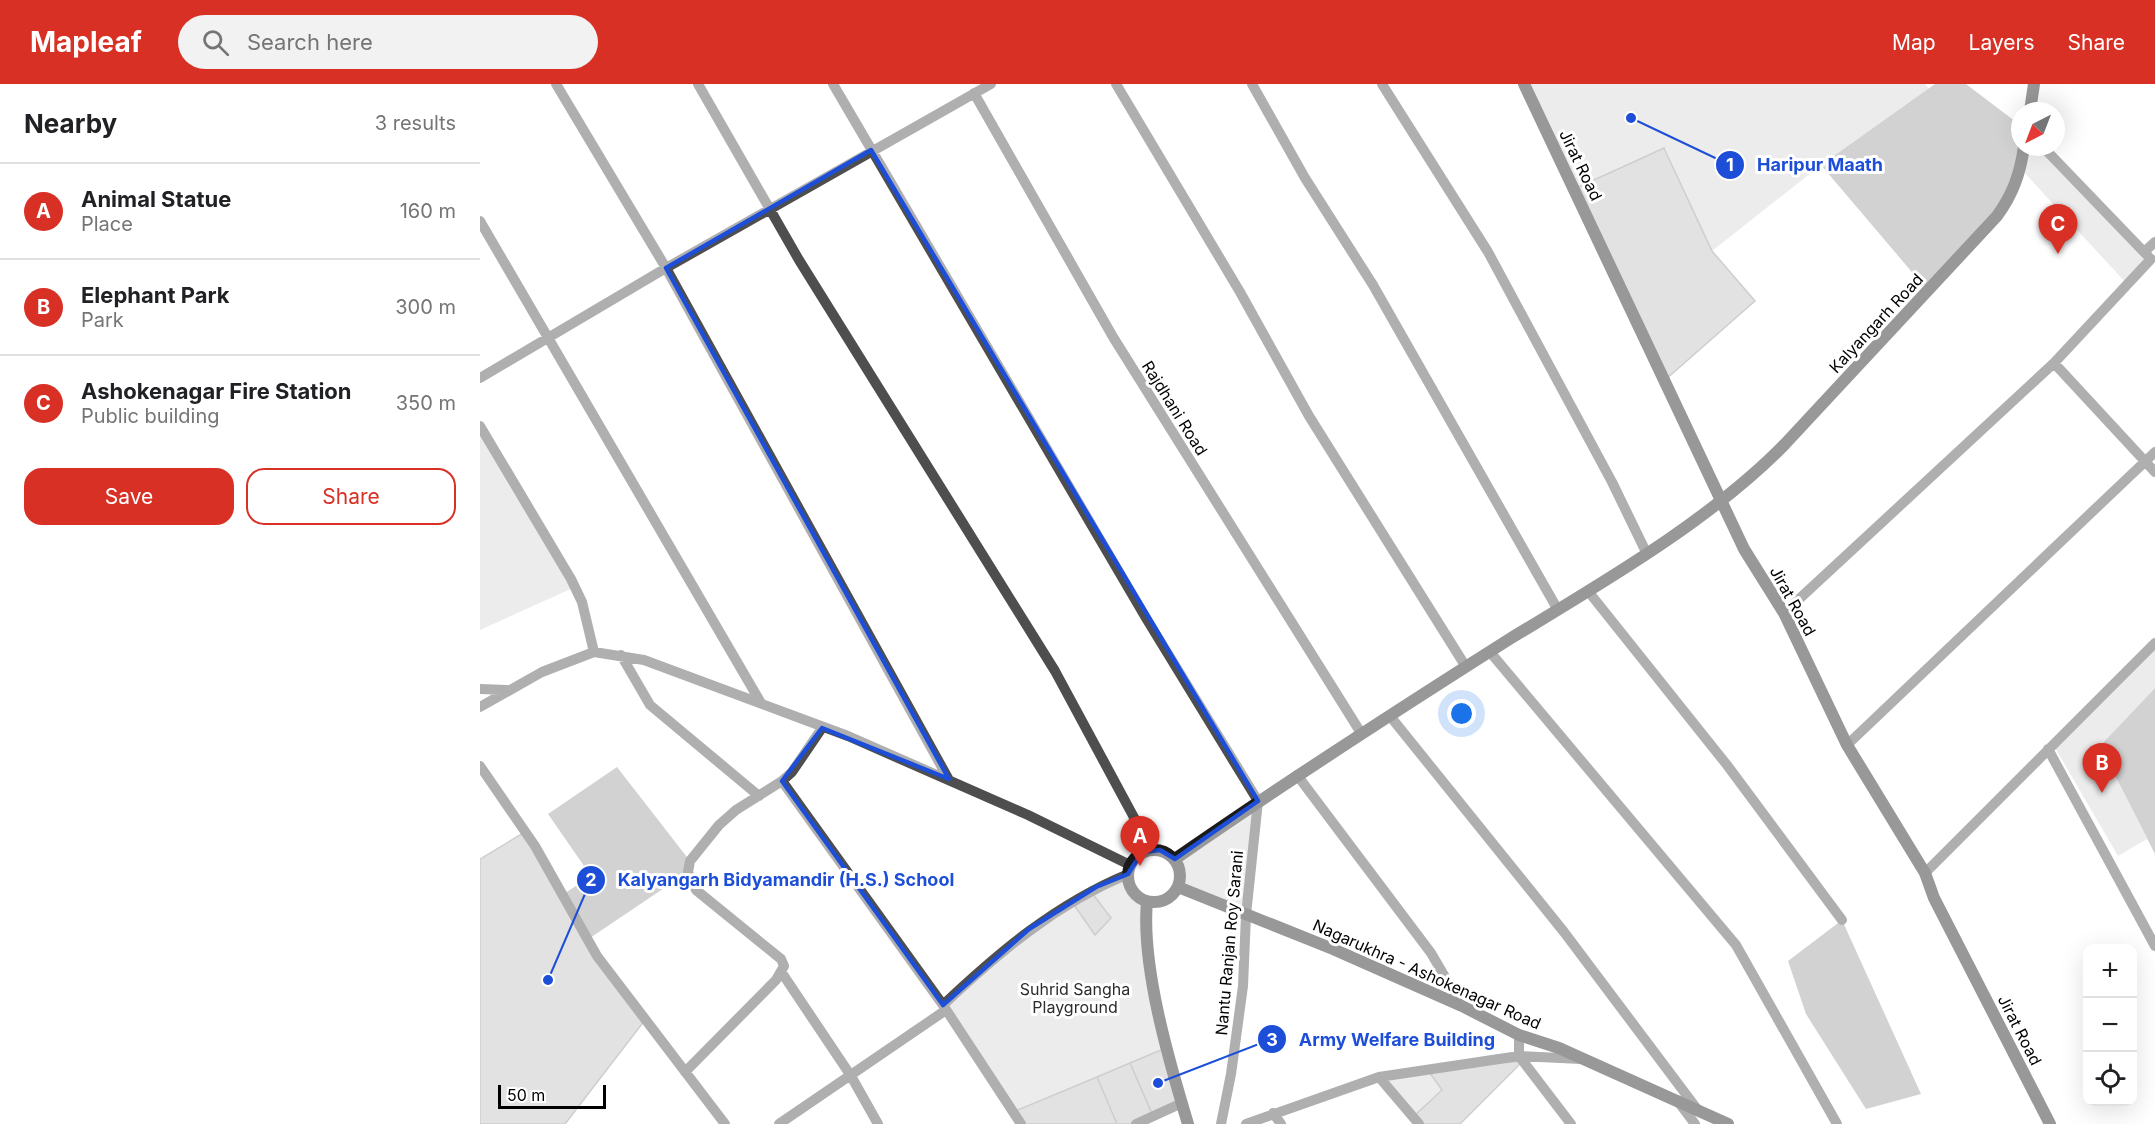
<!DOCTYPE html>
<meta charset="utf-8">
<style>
body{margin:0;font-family:Inter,sans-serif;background:#f2f2f2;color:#202124}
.controls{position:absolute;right:18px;bottom:18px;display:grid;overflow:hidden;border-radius:12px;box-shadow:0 6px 24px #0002}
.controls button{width:54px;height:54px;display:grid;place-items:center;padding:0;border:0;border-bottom:2px solid #e0e0e0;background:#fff;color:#202124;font:30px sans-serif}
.compass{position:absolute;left:1531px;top:18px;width:54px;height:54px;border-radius:50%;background:#fff;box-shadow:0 6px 24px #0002;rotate:222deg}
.scale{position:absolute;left:18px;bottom:15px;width:108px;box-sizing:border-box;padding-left:6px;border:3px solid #000;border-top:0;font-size:16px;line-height:21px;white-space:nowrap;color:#000;-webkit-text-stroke:4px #fff;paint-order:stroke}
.you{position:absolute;left:982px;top:630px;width:21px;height:21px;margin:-15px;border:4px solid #fff;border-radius:50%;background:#1a73e8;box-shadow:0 0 0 9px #1a73e833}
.badge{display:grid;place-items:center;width:39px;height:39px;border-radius:50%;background:#d93025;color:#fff;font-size:20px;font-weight:700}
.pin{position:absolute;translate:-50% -50px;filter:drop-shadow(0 2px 3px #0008)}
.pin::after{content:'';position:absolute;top:32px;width:21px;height:18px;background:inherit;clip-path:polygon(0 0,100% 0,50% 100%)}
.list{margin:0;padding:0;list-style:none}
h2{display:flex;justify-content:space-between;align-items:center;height:78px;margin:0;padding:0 24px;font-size:26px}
h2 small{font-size:20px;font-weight:400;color:#757577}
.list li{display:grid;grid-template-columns:39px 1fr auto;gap:18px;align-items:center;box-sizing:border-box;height:96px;padding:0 24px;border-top:2px solid #e0e0e0}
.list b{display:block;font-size:22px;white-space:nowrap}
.list p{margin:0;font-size:20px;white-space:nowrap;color:#757577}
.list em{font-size:20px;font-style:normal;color:#757577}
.actions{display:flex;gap:12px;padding:18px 24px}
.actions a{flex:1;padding:14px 0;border:2px solid #d93025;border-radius:18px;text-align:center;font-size:21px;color:#d93025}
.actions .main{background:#d93025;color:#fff}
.icon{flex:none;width:33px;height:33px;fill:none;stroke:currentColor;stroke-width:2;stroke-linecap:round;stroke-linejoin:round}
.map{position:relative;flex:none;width:1675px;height:1040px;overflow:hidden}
header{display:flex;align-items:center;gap:36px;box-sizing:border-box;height:84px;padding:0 30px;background:#d93025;color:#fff}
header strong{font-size:28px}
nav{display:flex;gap:33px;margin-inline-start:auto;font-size:21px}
.search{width:420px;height:54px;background:#f2f2f2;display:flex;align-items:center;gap:15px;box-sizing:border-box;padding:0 21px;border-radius:33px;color:#757577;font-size:22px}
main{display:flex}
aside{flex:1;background:#fff}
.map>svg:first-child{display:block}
.green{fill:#d5d5d5}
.water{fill:#9c9c9c}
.building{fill:#bebebe;stroke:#929292;stroke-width:1.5}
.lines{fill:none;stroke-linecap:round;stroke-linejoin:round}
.street{stroke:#4e4e4e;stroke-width:10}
.secondary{stroke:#1b1b1b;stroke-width:12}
.marked{fill:none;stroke:#1d4ed8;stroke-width:4.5;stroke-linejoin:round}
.labels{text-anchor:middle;stroke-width:6;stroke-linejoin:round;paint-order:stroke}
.street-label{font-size:16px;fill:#000;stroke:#fff}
.park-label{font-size:16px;fill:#2c2c2c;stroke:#fff}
.leader{fill:none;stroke:#1d4ed8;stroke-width:2}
.callout-dot{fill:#1d4ed8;stroke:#fff;stroke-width:2}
.mark-label{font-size:18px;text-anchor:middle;font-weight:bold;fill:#fff}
.callout-label{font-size:18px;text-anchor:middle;font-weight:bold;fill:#1d4ed8;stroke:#fff;stroke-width:6;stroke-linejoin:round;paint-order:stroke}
</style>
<header>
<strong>Mapleaf</strong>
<div class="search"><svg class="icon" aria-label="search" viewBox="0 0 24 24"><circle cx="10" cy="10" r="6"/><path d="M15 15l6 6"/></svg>Search here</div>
<nav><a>Map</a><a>Layers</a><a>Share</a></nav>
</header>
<main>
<aside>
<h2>Nearby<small>3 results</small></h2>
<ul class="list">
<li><span class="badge">A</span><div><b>Animal Statue</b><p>Place</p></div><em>160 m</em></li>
<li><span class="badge">B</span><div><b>Elephant Park</b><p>Park</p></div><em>300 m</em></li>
<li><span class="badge">C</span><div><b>Ashokenagar Fire Station</b><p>Public building</p></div><em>350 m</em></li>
</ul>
<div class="actions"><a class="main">Save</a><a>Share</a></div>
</aside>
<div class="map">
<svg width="1675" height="1040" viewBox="0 0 1675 1040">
<rect width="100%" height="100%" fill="#fff"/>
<path class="green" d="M1044,0H1445L1449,5L1341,81L1232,167L1185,64L1094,105Z
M1544,63H1563L1671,175L1647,200L1541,85Z
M0,343L95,503L0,546Z
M1675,559V604L1620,662L1667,755L1638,772L1574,662Z
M778,717L766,831L698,803L695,775Z
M648,790L653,807L667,817L665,836L688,963L533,1028L463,921L515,872Z
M947,985L962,1006L933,1033L899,993Z"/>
<path class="water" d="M1455,0H1486L1540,41V63H1544L1517,132L1448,207L1341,81Z
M1675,604V770L1620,662Z
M137,683L210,777L208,788L107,856L82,811L111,792L68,730Z
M1362,836L1441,1010L1386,1025L1326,930L1308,877Z"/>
<path class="building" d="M1184,64L1232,167L1275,217L1185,296L1094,105Z
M45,748L107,856L165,936L85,1040H0V775Z
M612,809L631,834L615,851L594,821Z
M688,963L702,1019L673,1032L650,979Z
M1043,977L980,1040H939L933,1033L962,1006L947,985Z
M650,979L673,1032L656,1040H637L617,993Z
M617,993L637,1040H541L533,1028Z"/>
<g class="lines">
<path class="street" d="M76,0L186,184L469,696
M218,0L319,176L575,587L671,765
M353,0L666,534L778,717L766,831L763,902L751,990L741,1040
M636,0L760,208L829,332L986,583
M772,0L825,94L893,201L1078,526
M902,0L1008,168L1132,398L1166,468
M494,9L633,253L881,649
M1563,63L1664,168
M0,137L281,619
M1668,172L1664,168L1675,158
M1574,279L1675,388
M0,294L186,184L511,0
M0,342L91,495L102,518L114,568
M1108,507L1247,681L1362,836
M1304,529L1574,279L1671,175
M1010,568L1256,861L1357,1040
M141,571L170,621L279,712
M0,605L27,606
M0,623L62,588L114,568L164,576L368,652L548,731L650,781
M910,632L1084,848L1217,1025
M1367,661L1675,368
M1568,665L1675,862
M0,682L55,762L117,872L245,1040
M817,691L951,869L982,922
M302,697L463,921L541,1040
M1445,789L1675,559
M302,889L371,992L398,1040
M463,921C519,868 576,820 648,790
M1039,951V972L1091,1040
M205,988L296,896L304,882L301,875L216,806L208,788L210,777L239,741L256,726L302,697L312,688L342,644
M899,993L1039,972L1101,975
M1197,1016L1215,1040
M793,1029L801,1040
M299,1040L466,926
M656,1040L702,1019
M766,1040L899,993L939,1040"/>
<path class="secondary" d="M1044,0L1264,465L1304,529L1367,661L1445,789L1454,814L1570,1040
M1550,27L1554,0
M648 792a26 26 0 1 1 52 0a26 26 0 1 1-52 0Z
M695,775C804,699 916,627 1028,556C1120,500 1230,437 1305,360L1517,132C1533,110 1540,90 1544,63
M698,803L853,865L982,922L1039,951L1079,964L1248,1040
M667,817C661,882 689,977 708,1040"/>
</g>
<path d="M0 0H1675V1040H0ZM391,66L778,717L695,775L680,766L662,768L648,790L616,803L549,845L463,921L302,697L342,644L469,695L186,184Z" fill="#fff" fill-opacity=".55" fill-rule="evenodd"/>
<path class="marked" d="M391,66L778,717L695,775L680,766L662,768L648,790L616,803L549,845L463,921L302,697L342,644L469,695L186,184Z"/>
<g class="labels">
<g class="street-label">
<text transform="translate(1101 81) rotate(64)" y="6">Jirat Road</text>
<text transform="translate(1396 239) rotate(-47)" y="6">Kalyangarh Road</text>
<text transform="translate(695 324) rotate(58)" y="6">Rajdhani Road</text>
<text transform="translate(1313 517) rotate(61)" y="6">Jirat Road</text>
<text transform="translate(749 859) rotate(-85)" y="6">Nantu Ranjan Roy Sarani</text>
<text transform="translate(947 890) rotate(24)" y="6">Nagarukhra - Ashokenagar Road</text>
<text transform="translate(1540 946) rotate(63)" y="6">Jirat Road</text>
</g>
<g class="park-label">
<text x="595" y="911">Suhrid Sangha<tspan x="595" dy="18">Playground</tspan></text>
</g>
</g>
<path class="leader" d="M1151 34L1250 81M68 896L111 796M678 999L792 955"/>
<g class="callout-dot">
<circle cx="1151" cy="34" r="6"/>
<circle cx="68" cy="896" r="6"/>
<circle cx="678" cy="999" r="6"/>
<circle cx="1250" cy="81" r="15"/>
<circle cx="111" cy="796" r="15"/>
<circle cx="792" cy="955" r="15"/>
</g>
<g class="mark-label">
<text x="1250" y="87">1</text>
<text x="111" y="802">2</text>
<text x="792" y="962">3</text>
</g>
<g class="callout-label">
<text x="1340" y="87">Haripur Maath</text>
<text x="306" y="802">Kalyangarh Bidyamandir (H.S.) School</text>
<text x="917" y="962">Army Welfare Building</text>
</g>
</svg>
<div class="controls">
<button>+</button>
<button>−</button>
<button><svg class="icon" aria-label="locate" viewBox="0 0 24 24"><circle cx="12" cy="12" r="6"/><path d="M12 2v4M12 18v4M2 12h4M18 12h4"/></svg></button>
</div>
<svg class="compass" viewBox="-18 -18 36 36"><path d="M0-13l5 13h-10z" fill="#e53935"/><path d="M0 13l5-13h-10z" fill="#757577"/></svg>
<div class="scale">50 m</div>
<div class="you"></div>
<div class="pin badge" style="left:660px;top:782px">A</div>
<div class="pin badge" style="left:1622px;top:709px">B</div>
<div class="pin badge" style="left:1578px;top:170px">C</div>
</div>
</main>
